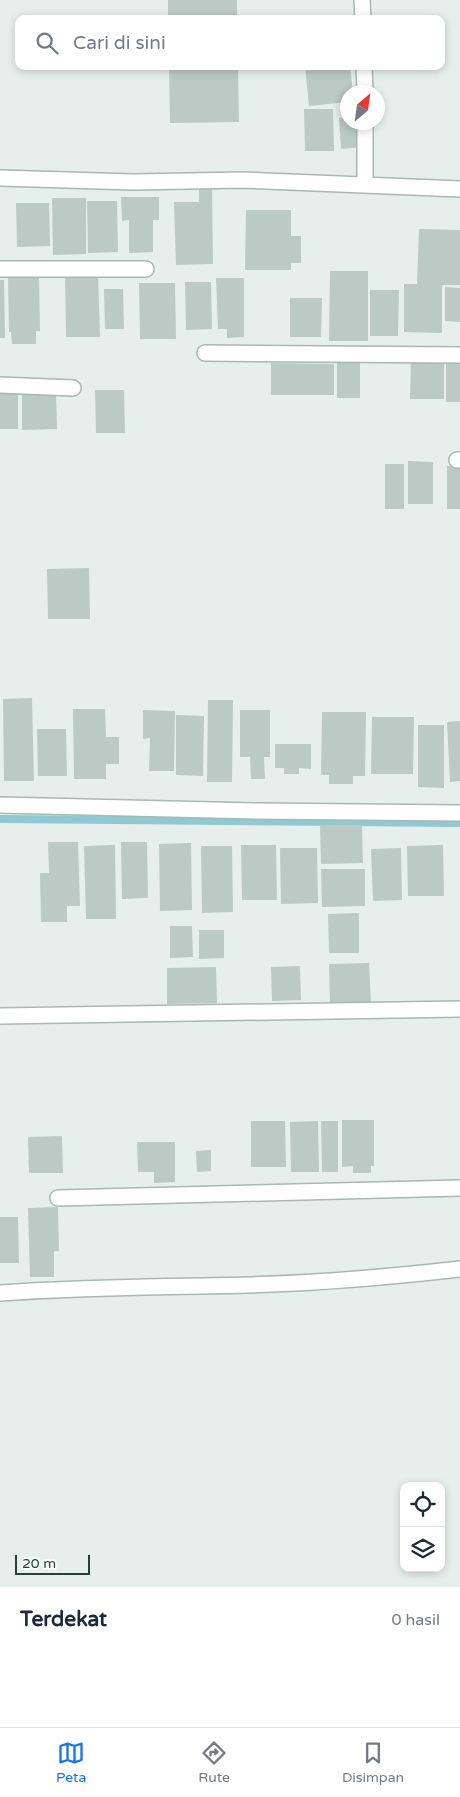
<!DOCTYPE html>
<html lang="id">
<style>
body{margin:0;font-family:"Varela Round",sans-serif;background:#f2f2f3;color:#1f2937}
.controls{position:absolute;right:15px;bottom:15px;display:grid;overflow:hidden;border-radius:10px;box-shadow:0 2px 8px #0003}
.controls button{width:45px;height:45px;display:grid;place-items:center;padding:0;border:0;border-bottom:1px solid #e0e1e3;background:#fff;color:#1f2937;font:25px sans-serif}
.compass{position:absolute;left:340px;top:85px;width:45px;height:45px;border-radius:50%;background:#fff;box-shadow:0 2px 8px #0003;rotate:29deg}
.scale{position:absolute;left:15px;bottom:12px;width:75px;box-sizing:border-box;padding-left:5px;border:2px solid #24423a;border-top:0;font-size:14px;line-height:18px;white-space:nowrap;color:#24423a;-webkit-text-stroke:4px #f7fbf9;paint-order:stroke}
.list{margin:0;padding:0;list-style:none}
h2{display:flex;justify-content:space-between;align-items:center;height:65px;margin:0;padding:0 20px;font-size:21px}
h2 small{font-size:16px;font-weight:400;color:#747a83}
.icon{flex:none;width:28px;height:28px;fill:none;stroke:currentColor;stroke-width:2;stroke-linecap:round;stroke-linejoin:round}
.map{position:relative;flex:none;width:460px;height:1587px;overflow:hidden}
.search{position:absolute;background:#fff;box-shadow:0 2px 8px #0003;left:15px;right:15px;top:15px;height:55px;display:flex;align-items:center;gap:12px;box-sizing:border-box;padding:0 18px;border-radius:10px;color:#747a83;font-size:19px}
.sheet{height:140px;background:#fff}
nav{display:flex;justify-content:space-around;align-items:center;box-sizing:border-box;height:70px;border-top:1px solid #e0e1e3;background:#fff;font-size:14px;color:#747a83}
nav a{display:grid;justify-items:center;gap:2px}
nav .on{color:#1a73e8}
.map>svg:first-child{display:block}
.lines{fill:none;stroke-linecap:round;stroke-linejoin:round}
.stream{stroke:#8ec9d4;stroke-width:8}
.building{fill:#bbcac4}
.minor-casing{stroke:#a8b8b2;stroke-width:18}
.minor{stroke:#fff;stroke-width:15}
</style>
<div class="map">
<svg width="460" height="1587" viewBox="0 0 460 1587">
<rect width="100%" height="100%" fill="#e6efeb"/>
<g class="lines">
<path class="stream" d="M0,819L460,823"/>
</g>
<path class="building" d="M168,0H237V19H168Z
M169,66H238L239,122L170,123Z
M305,66H350L353,92H348V102L309,106Z
M304,109H333L334,151H305Z
M348,117V122H361L363,147L341,149L339,118Z
M199,187H212L213,264L176,265L174,202H199Z
M121,197H159V220H153V252L129,253V220L122,221Z
M52,198H86V254L53,255Z
M87,201H117L118,252L88,253Z
M16,203H49L50,246L17,247Z
M246,210H291V236H301V263H291V270H245Z
M419,229L460,230V285H442V333L404,332V284H424H417Z
M330,271H368V341H329Z
M65,272H98L100,337H66Z
M8,277H39L40,331H36V344H12L11,332H9Z
M216,278H244V337L227,338V329H218Z
M0,280H4L5,338H0Z
M185,282H211L212,329L186,330Z
M139,283H175L176,339H140Z
M445,287L460,288V322L445,321Z
M104,289H123L124,329H105Z
M370,290H399L398,336H370Z
M290,298H322L321,337H290Z
M446,357H460V402H446Z
M337,358L360,359V398H337Z
M411,359H444V399H410Z
M271,363L334,364V395H271Z
M95,390H124L125,433H96Z
M0,392H18V429H0Z
M22,392H56L57,429L22,430Z
M408,461L433,462V504H408Z
M385,464H404V509H385Z
M447,466H460V509H447Z
M89,568L90,619H48L47,569Z
M32,698L34,781H4L3,699Z
M208,700H233L232,782H207Z
M73,709H105L106,737H119V764H106V779H74Z
M143,710L175,711L174,771H149L150,738L143,739Z
M240,710H270V757H264L265,779H251L250,757H240Z
M322,712H366L365,776H353V784H329V775H321Z
M176,715L204,716L203,776L176,775Z
M372,717H414L413,774H371Z
M460,721V781L450,782L447,722Z
M418,725H444V788L418,787Z
M37,729H66L67,776H38Z
M275,744H311V769L299,768V774H284V768H275Z
M320,825H362L363,863L321,864Z
M48,842H78L80,906H67V922H41L40,873H49Z
M121,842H147L148,898L122,899Z
M191,843L192,910L160,911L159,844Z
M115,845L116,919H86L84,846Z
M241,845H276L277,900H242Z
M443,845L444,896H408L407,846Z
M201,846H232L233,912L202,913Z
M280,848H317L318,903L281,904Z
M401,848L402,900L373,901L371,849Z
M321,869H365V906L322,907Z
M359,913V953H329L328,914Z
M170,926H192L193,957L170,958Z
M199,930H224V958L199,959Z
M369,963L371,1002L330,1003L329,964Z
M300,966L301,1000L272,1001L271,967Z
M216,967L217,1003L167,1004V968Z
M342,1120H374V1166H371V1173H353V1166L342,1167Z
M251,1121H285L286,1167H251Z
M318,1121L319,1172H291L290,1122Z
M321,1121H338V1172H322Z
M62,1136L63,1173H29L28,1137Z
M137,1142H175V1182L154,1183V1172H138Z
M211,1150V1171L197,1172L196,1151Z
M58,1207L59,1251H54V1277H30L28,1208Z
M0,1217H18L19,1263H0Z"/>
<g class="lines">
<defs>
<path id="minor" d="M362,0L363,19
M364,66L365,92
M365,122V184
M0,178L133,182L243,180L460,189
M0,269H146
M205,353L460,355
M0,385L73,388
M457,460H460
M0,805L258,811L460,813
M0,1016L460,1009
M58,1198L460,1188
M0,1293C82,1287 165,1287 247,1285C318,1283 390,1277 460,1269"/>
</defs>
<use href="#minor" class="minor-casing"/>
<use href="#minor" class="minor"/>
</g>
</svg>
<div class="controls">
<button><svg class="icon" aria-label="locate" viewBox="0 0 24 24"><circle cx="12" cy="12" r="6"/><path d="M12 2v4M12 18v4M2 12h4M18 12h4"/></svg></button>
<button><svg class="icon" aria-label="layers" viewBox="0 0 24 24"><path d="M12 4l9 5-9 5-9-5zM3 14l9 5 9-5"/></svg></button>
</div>
<svg class="compass" viewBox="-18 -18 36 36"><path d="M0-13l5 13h-10z" fill="#e53935"/><path d="M0 13l5-13h-10z" fill="#747a83"/></svg>
<div class="scale">20 m</div>
<div class="search"><svg class="icon" aria-label="search" viewBox="0 0 24 24"><circle cx="10" cy="10" r="6"/><path d="M15 15l6 6"/></svg>Cari di sini</div>
</div>
<section class="sheet">
<h2>Terdekat<small>0 hasil</small></h2>
<ul class="list">
</ul>
</section>
<nav>
<a class="on"><svg class="icon" aria-label="map" viewBox="0 0 24 24"><path d="M3 6l6-2 6 2 6-2v14l-6 2-6-2-6 2zM9 4v14M15 6v14"/></svg>Peta</a>
<a><svg class="icon" aria-label="directions" viewBox="0 0 24 24"><path d="M12 3l9 9-9 9-9-9zM9 14v-3h6M13 9l2 2-2 2"/></svg>Rute</a>
<a><svg class="icon" aria-label="saved" viewBox="0 0 24 24"><path d="M7 4h10v16l-5-4-5 4z"/></svg>Disimpan</a>
</nav>
